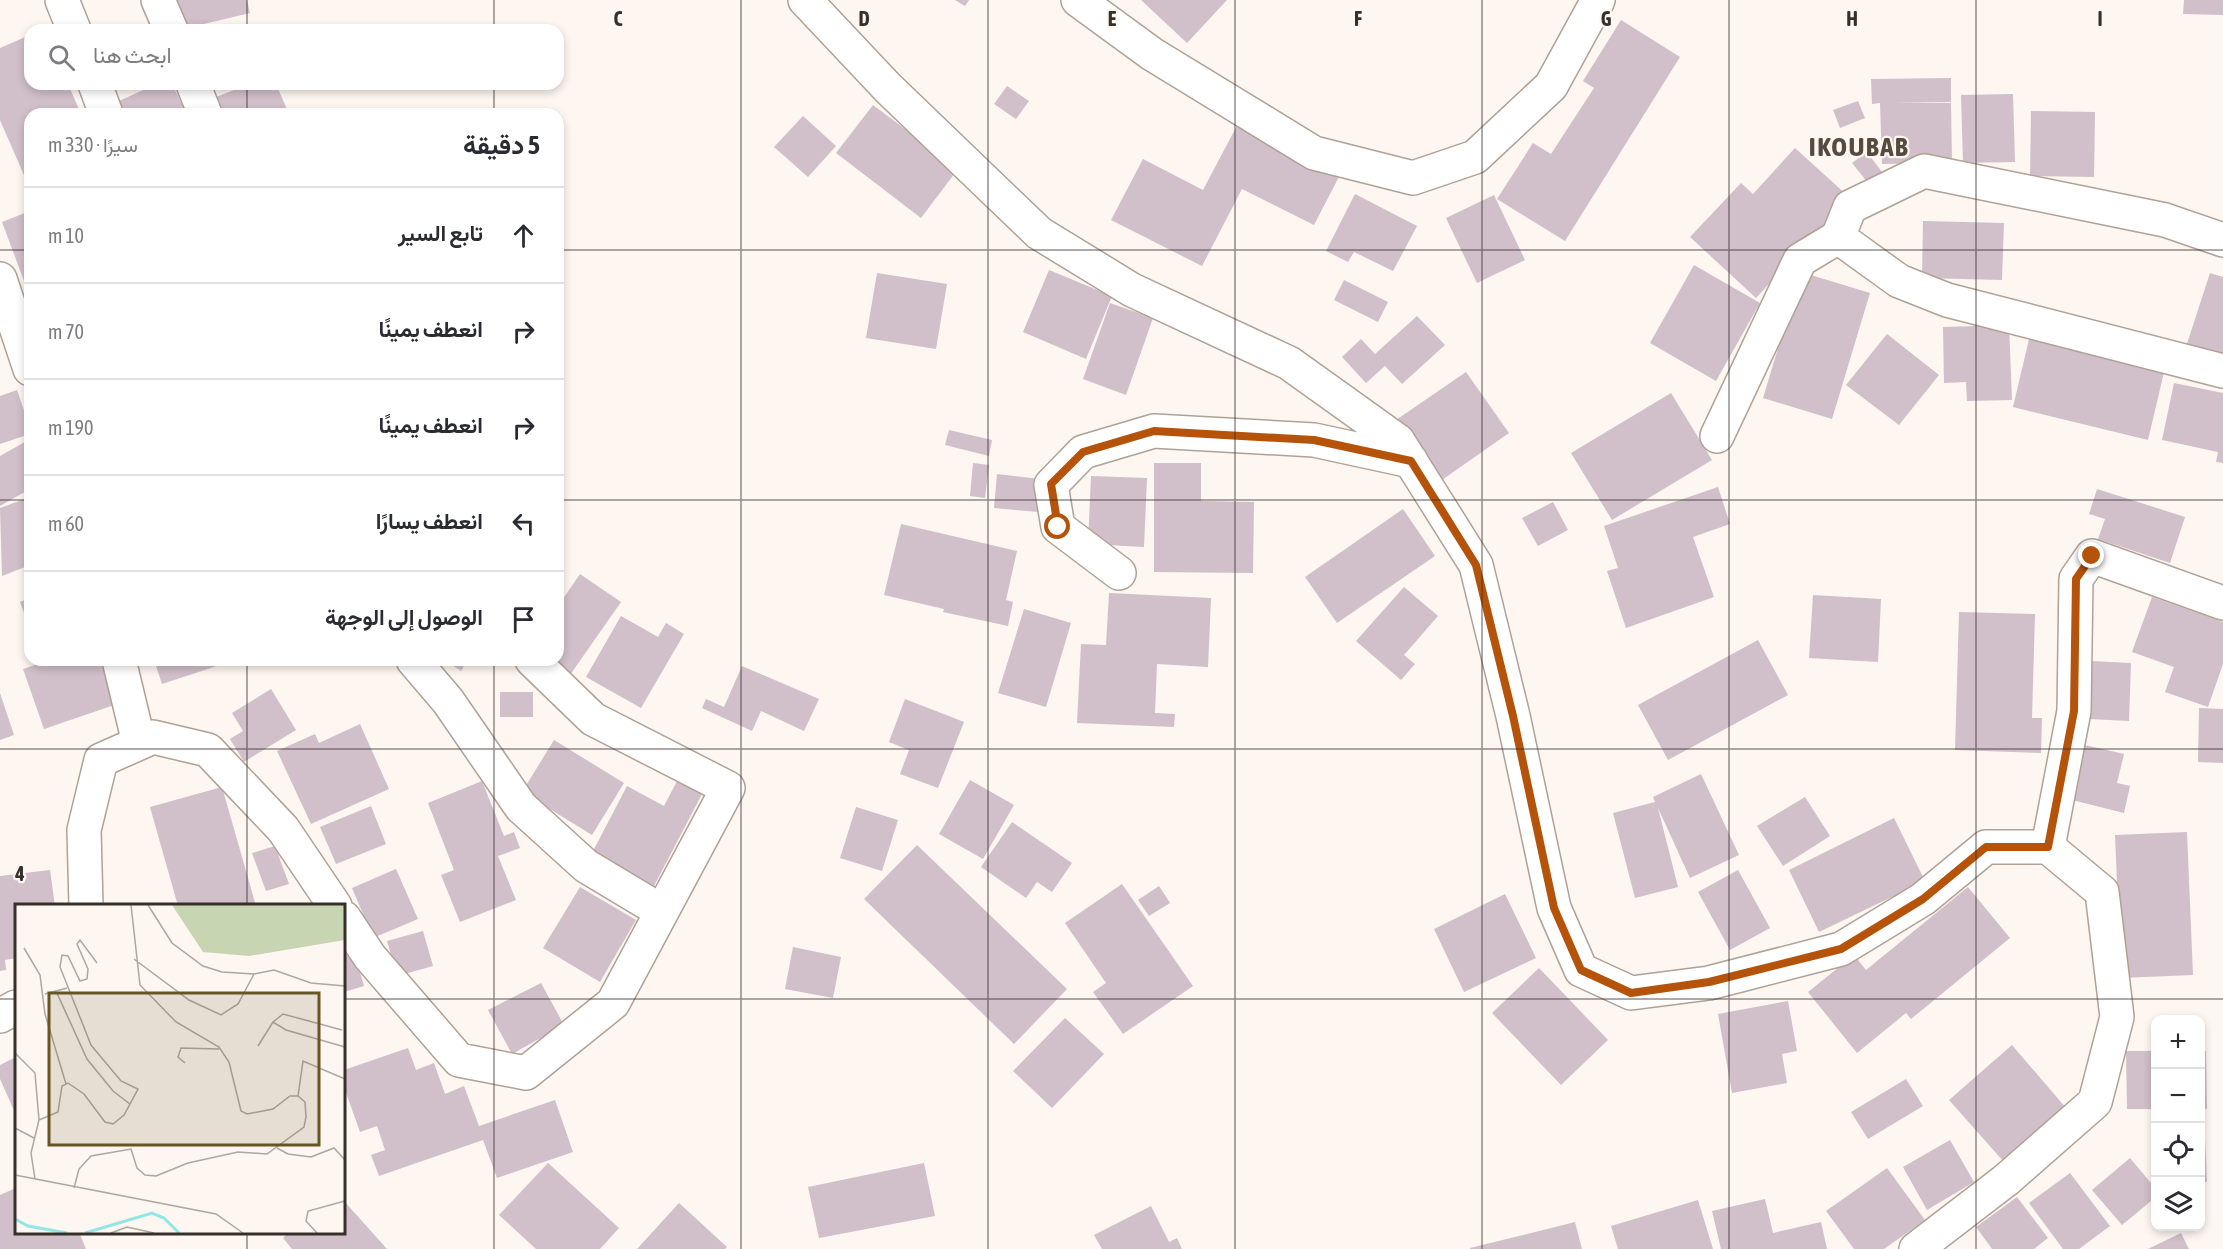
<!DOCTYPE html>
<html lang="ar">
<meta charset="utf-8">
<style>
body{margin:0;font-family:"Asap Condensed",Vazirmatn,sans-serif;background:#f7f7f7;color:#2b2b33;direction:rtl}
.controls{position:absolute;right:18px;bottom:18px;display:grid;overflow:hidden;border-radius:12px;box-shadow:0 3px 9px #0003}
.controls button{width:54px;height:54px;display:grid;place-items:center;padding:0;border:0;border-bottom:2px solid #e1e1e2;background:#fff;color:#2b2b33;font:30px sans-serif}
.stop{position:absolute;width:18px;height:18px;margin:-14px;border:4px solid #b45309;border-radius:50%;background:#fff}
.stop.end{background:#b45309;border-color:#fff;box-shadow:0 2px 6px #0008}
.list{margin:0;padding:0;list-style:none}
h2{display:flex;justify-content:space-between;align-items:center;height:78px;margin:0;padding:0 24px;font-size:26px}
h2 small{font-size:20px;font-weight:400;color:#7c7c81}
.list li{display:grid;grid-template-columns:39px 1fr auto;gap:18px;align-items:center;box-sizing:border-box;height:96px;padding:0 24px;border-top:2px solid #e1e1e2}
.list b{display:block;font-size:22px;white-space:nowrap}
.list em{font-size:20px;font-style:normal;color:#7c7c81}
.icon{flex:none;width:33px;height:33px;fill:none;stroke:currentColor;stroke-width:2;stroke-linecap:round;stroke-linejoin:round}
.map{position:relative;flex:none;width:2223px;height:1249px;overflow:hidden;direction:ltr}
.search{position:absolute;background:#fff;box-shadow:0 3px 9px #0003;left:24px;top:24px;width:540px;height:66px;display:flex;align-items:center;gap:15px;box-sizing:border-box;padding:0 21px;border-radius:18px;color:#7c7c81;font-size:22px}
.panel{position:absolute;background:#fff;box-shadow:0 3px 9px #0003;left:24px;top:108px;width:540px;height:558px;border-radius:18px;direction:rtl}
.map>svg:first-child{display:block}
.building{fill:#d1bfca}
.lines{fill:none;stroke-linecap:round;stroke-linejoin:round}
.minor-casing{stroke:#b0a195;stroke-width:36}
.minor{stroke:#fff;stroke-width:33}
.route{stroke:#b45309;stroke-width:8}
.grid{fill:none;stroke:#36302b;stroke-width:1.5;stroke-opacity:0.55}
.labels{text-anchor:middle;stroke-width:4.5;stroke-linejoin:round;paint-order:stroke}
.district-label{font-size:27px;font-weight:bold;letter-spacing:1.5px;fill:#56493e;stroke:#fdf6f1}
.inset-river{fill:none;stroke:#93e6e6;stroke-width:3}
.inset-road{fill:none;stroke:#ada7a2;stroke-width:1.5}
.view{fill:#665624;fill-opacity:0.15;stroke:#665624;stroke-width:3}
.inset-edge{fill:none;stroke:#36302b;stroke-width:3}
.grid-label{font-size:20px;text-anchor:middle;font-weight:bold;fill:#36302b;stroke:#fdf6f1;stroke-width:4.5;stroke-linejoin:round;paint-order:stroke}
</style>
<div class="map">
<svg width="2223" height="1249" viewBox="0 0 2223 1249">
<rect width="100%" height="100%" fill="#fdf6f1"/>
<path class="building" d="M176,0H247L250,13L183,29Z
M955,0H969L965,6Z
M1141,0H1227L1187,43Z
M2184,0H2223V15L2183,14Z
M1621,20L1680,57L1565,241L1497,199L1533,143L1551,154L1594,88L1583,81Z
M30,35V84H68L81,114H30V189L0,120V48Z
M1951,78V102L1893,103H1951L1952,163L1882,164L1880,103L1872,104L1871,79Z
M156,84H172L187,114H123L117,102Z
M249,84H276L289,114H223L216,97Z
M1007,86L1029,101L1016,119L994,104Z
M2013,94L2015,162L1963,163L1961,95Z
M1858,101L1865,118L1840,128L1833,110Z
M873,105L958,169L921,218L836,153Z
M2031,111L2095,112L2094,177L2030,176Z
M803,116L836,146L808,177L774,147Z
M1241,118L1343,169L1314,225L1242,189L1202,266L1111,220L1143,159L1203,190Z
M1795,148L1849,197L1756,298L1690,237L1741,183L1753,194Z
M1867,152L1882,172L1868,183L1852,163Z
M1355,194L1417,226L1393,271L1354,252L1348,262L1326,251Z
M1494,195L1525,260L1477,283L1446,218Z
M30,211V297L2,222Z
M1923,221L2004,223L2002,280L1922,278Z
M1694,265L1760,303L1716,381L1650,343Z
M1049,270L1112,296L1086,359L1023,332Z
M1801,272L1870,293L1832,419L1763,398Z
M877,273L947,284L936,349L866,338Z
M2210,273L2223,277V369L2183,356Z
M1344,280L1388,302L1378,322L1334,300Z
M1110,303L1153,318L1126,395L1083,379Z
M1417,316L1445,345L1402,384L1385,366L1366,383L1342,357L1361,339L1375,354Z
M2009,325L2012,400L1967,401L1966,382L1944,383L1943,327Z
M1887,334L1939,375L1899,425L1846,385Z
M2030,335L2165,368L2148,440L2013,407Z
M1466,372L1509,433L1439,482L1396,420Z
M2174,383L2223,393V463L2216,462L2218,452L2162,440Z
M17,390L30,428V434L0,444V396Z
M1671,393L1712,460L1612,520L1571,453Z
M949,430L992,440L989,456L945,445Z
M30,439V489L0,506V456Z
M973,463L989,465L985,498L970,496Z
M1154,463H1201V501L1254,502L1253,573L1154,572Z
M997,474L1041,479L1038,512L994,508Z
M1091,476L1147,478L1144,547L1088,544Z
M1718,487L1730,524L1693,537L1714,597L1626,628L1607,571L1618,568L1604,526Z
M2097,489L2185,517L2170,563L2098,539L2105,519L2089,514Z
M30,497V578L25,567L2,576L0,508Z
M1553,502L1568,530L1538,546L1522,518Z
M1403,509L1435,556L1337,623L1305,577Z
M901,524L1017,551L1006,600L1013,602L1008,626L943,612L944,609L884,595Z
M580,574L621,602L570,675L549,660H558V606Z
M1404,587L1438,616L1404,655L1415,664L1401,680L1356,641Z
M1109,593L1211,598L1208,667L1157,664L1155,713L1175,714L1174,727L1077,723L1081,644L1106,645Z
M1813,595L1881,599L1878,662L1809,658Z
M2152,597L2223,622V664L2208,707L2165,692L2174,667L2132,652Z
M30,598V629L20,602Z
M1024,609L1071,623L1046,707L998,693Z
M1959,612L2035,614L2032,718H2042L2041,753L1955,750Z
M621,616L658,637L666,623L684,634L641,708L586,677Z
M1758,640L1788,695L1668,760L1638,705Z
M41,660H108L123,702L44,729L23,669L41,663Z
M154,660H229V662L162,684Z
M445,660H468L461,671Z
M2091,661L2131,663L2129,721L2089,719Z
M742,666L819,699L804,731L761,711L752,731L702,708L706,699L724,707Z
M271,689L296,730L244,762L230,739L243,731L232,713Z
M500,692H533V717H500Z
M0,693L14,735L0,740Z
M905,699L964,722L938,788L900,774L909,750L889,742Z
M2199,708L2223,709V763L2198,762Z
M360,724L389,789L311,824L277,751L315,734L319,743Z
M554,740L624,783L592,835L522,792Z
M2085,745L2124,754L2117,783L2130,786L2124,813L2072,800Z
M1701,774L1739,855L1690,878L1658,808L1678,887L1635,898L1613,813L1655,802L1653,797Z
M970,780L1014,805L983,859L939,834Z
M482,781L504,836L514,832L520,848L498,856L516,900L460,922L441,875L454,870L428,803Z
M677,781L702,794L654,886L592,853L627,786L664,806Z
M222,787L256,906H178L150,807Z
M1805,797L1830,836L1783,866L1757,826Z
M371,806L386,844L336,864L320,827Z
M856,807L898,820L882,871L840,858Z
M1894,818L1925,881L1819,932L1789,870Z
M1012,822L1072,863L1052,892L1037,882L1026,898L981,867Z
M2187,832L2193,975L2121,978L2115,835Z
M917,845L1067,989L1014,1044L864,899Z
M275,846L289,884L266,891L252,853Z
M396,869L418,919L373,938L352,888Z
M50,870L55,906H16V958L5,960L6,970L0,971V876Z
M1738,870L1770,928L1730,950L1698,892Z
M1122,884L1193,986L1123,1034L1093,992L1106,983L1065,923Z
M1159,886L1170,903L1149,916L1138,900Z
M580,887L636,920L600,982L543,948Z
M1968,887L2010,938L1911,1019L1906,1013L1857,1053L1808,992L1854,955L1866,970Z
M1505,894L1536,958L1464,992L1434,929Z
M423,931L433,966L397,976L387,941Z
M351,942L364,986L344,992V944Z
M793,947L841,957L833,998L785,989Z
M1539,968L1608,1040L1561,1085L1492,1013Z
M541,983L564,1025L512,1054L488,1010Z
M1788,1001L1797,1051L1782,1054L1787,1083L1732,1093L1718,1014Z
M1065,1018L1104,1054L1052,1108L1013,1071Z
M2012,1045L2066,1108L2004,1162L1949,1100Z
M408,1048L416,1070L434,1063L445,1094L464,1086L479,1126L555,1100L573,1152L497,1178L483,1140L379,1176L371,1155L385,1150L377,1126L360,1132L344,1087V1070Z
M2126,1051H2156V1109H2127Z
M2200,1051H2206L2207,1109H2200Z
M16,1057V1115L0,1079V1065Z
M1906,1079L1923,1106L1868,1139L1851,1112Z
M2204,1115L2207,1182H2200V1116Z
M1950,1140L1974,1182L1927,1210L1903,1167Z
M2130,1158L2156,1189V1197L2122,1225L2092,1190Z
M548,1163L619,1228L600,1249H536L499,1215Z
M924,1163L935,1216L819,1238L808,1187Z
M1887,1168L1925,1220L1884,1249H1854L1826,1211Z
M2070,1173L2110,1226L2079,1249H2063L2029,1203Z
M16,1188V1232H79L86,1249H0V1195Z
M2017,1197L2048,1238L2034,1249H1992L1976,1227Z
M1765,1199L1773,1233L1821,1222L1827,1249H1721L1712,1211Z
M1698,1200L1713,1249H1618L1611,1226Z
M344,1201L387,1249H292L283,1238L289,1232H344Z
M679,1203L727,1247L725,1249H637Z
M1151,1206L1169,1242L1177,1238L1182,1249H1102L1094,1235Z
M1575,1222L1582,1249H1470V1248Z
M2181,1233L2189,1249H2148Z"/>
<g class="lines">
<defs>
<path id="minor" d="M62,0L74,30
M158,0L171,30
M805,0L888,88L1039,233L1132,290L1289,363L1398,441L1476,565L1513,716L1554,908L1581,970L1631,993L1709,983L1841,949L1923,899L1986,847H2048L2102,892L2117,1017L2095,1102L2006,1180L1916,1249
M1078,0L1152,54L1314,153L1413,178L1475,157L1551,86L1598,0
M95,84L106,114
M193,84L205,114
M1838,237L1850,207L1924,171L2165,220L2223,240
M0,279L30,369
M1717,436L1800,260L1838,237L1899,281L1947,300L2223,371
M1119,573L1058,527L1051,485L1083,452L1154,431L1314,440L1411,461
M119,660L139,743
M413,660L448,701L521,807L586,866L661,911
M2048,847L2074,711L2076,579L2092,556L2223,603
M86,906L84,830L101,760L153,737L208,750L283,829L335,906
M344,918L370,957L459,1060L526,1073L613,1003L728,788L593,719L532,660
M0,1016L16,1007"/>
</defs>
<use href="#minor" class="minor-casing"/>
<use href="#minor" class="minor"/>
</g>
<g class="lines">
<path class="route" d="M1058,527L1051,484L1083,452L1154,431L1314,440L1411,461L1476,565L1513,716L1554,908L1581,970L1631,993L1709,982L1841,949L1923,899L1986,847H2048L2074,711L2076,579L2092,556"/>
</g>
<path class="grid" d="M247,0V30M494,0V30M741,0V1249M988,0V1249M1235,0V1249M1482,0V1249M1729,0V1249M1976,0V1249M247,84V114M494,84V114M0,250H30M558,250H2223M0,500H30M558,500H2223M247,660V906M494,660V1249M0,749H2223M0,999H16M344,999H2223M247,1232V1249"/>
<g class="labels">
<g class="district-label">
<text x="1859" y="156">IKOUBAB</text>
</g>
</g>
<g transform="translate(15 904)">
<rect width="330" height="330" fill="#fdf6f1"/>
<path d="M157,1H330V36L234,52L188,48Z" fill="#c8d5b2"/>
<path class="inset-river" d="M0,315L13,322L52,329M70,329L137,309L149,314L164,329"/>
<path class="inset-road" d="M133,1L157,39L188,62L207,68L239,70L259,66L296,79L330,82M9,44L25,71L30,110L51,180M119,55L174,96L206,111L223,100L239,70M41,87L72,155L98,187L115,200M30,90L52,84M258,118L268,110L327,126M243,142L258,118L271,126L330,143M0,149L20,169L24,216L16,249L20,275M170,159L163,153L166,144L204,145M283,192L288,157L330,175M24,216L43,208L47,182L53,179L69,190L90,218L98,220L109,211L123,185L106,177L76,141L45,63L47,51L53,52L65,77L72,75L73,65L62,40L65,36L82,59M0,224L19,234M262,244L273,250L296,253L319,244L330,256M0,271L201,310L228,329M59,284L64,265L76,252L116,245L122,264L130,271L141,272L173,259L223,248L252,250L289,223L291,213L290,198L283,192H275L258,205L232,210L226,207L214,158L204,143L161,118L125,81L116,1M96,329L112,323L139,329M302,329L291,317L293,307L330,297"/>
<path class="view" d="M34,89H304V241H34Z"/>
<rect width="330" height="330" class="inset-edge"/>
</g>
<g class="grid-label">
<text x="618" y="26">C</text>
<text x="864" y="26">D</text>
<text x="1112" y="26">E</text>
<text x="1358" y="26">F</text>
<text x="1606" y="26">G</text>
<text x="1852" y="26">H</text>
<text x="2100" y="26">I</text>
<text x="20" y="881">4</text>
</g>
</svg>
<div class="controls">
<button>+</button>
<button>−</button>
<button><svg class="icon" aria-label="locate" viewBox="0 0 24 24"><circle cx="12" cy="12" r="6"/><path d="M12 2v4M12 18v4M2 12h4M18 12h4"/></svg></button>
<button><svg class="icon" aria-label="layers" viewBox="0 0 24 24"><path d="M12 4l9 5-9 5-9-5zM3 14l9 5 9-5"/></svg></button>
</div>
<div class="stop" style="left:1058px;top:527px"></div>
<div class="stop end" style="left:2092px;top:556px"></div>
<div class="search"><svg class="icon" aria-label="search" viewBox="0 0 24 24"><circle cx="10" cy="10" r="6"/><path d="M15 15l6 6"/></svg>ابحث هنا</div>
<section class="panel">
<h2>5 دقيقة<small>سيرًا · 330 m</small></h2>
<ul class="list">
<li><svg class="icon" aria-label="ahead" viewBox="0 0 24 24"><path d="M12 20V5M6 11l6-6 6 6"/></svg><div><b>تابع السير</b></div><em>10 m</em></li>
<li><svg class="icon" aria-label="right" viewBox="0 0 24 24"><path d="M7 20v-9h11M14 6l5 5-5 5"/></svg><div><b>انعطف يمينًا</b></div><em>70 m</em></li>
<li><svg class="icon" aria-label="right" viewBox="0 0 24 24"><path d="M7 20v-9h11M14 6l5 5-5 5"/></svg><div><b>انعطف يمينًا</b></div><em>190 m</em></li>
<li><svg class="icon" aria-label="left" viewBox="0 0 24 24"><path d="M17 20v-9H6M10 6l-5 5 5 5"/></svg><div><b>انعطف يسارًا</b></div><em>60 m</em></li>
<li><svg class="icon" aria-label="arrive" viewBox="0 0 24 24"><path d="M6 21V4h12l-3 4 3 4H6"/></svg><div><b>الوصول إلى الوجهة</b></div></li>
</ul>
</section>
</div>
